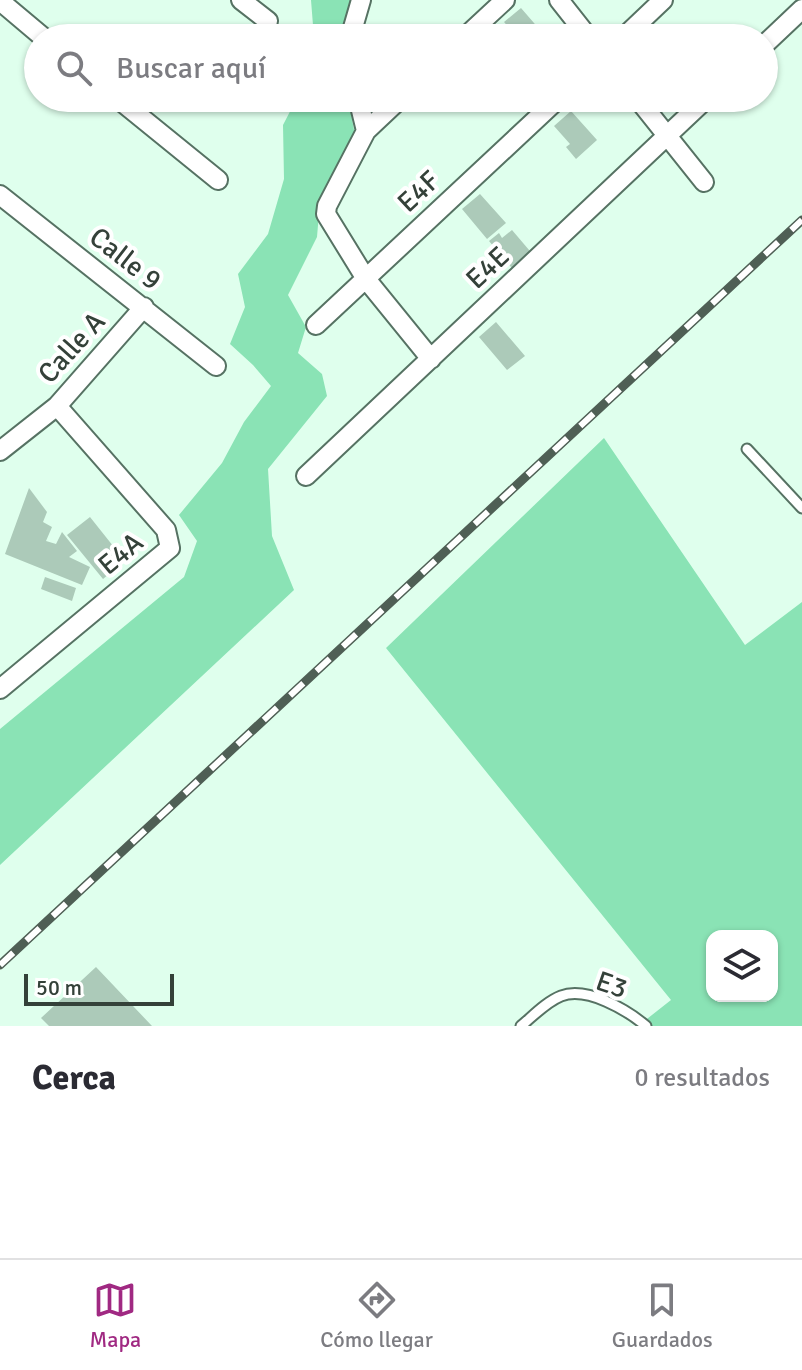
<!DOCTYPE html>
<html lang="es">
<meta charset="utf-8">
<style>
body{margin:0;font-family:Signika,sans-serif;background:#f2f2f3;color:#2b2b33}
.controls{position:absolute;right:24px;bottom:24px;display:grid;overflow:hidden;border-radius:16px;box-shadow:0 2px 6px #0004}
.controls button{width:72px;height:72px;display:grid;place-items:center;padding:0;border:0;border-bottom:2px solid #e1e1e2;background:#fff;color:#2b2b33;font:40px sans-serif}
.scale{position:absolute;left:24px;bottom:20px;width:150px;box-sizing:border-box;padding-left:8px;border:4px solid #344139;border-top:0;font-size:22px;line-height:28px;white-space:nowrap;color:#344139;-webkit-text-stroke:6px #fff;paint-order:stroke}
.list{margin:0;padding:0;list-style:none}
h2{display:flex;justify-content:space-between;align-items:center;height:104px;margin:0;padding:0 32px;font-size:34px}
h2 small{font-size:26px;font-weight:400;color:#7c7c81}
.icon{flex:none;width:44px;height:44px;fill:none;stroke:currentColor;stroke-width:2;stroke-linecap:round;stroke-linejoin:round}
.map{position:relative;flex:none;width:802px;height:1026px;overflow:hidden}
.search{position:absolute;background:#fff;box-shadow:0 2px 6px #0004;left:24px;right:24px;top:24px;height:88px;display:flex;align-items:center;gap:20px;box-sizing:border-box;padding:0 28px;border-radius:44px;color:#7c7c81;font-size:30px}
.sheet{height:232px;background:#fff}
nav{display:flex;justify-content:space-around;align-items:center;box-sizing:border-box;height:112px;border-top:2px solid #e1e1e2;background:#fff;font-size:22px;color:#7c7c81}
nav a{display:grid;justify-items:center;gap:4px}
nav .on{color:#a02982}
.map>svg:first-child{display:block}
.green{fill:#8ae3b5;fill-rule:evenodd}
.building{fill:#accab9}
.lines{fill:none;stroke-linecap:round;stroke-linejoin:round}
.lane-casing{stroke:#567263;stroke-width:13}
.street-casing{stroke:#567263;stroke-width:22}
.lane{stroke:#fff;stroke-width:9}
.street{stroke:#fff;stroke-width:18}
.rail-casing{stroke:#4f5f55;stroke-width:9}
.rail{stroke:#fff;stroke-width:6;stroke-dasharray:18;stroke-linecap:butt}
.labels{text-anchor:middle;stroke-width:8;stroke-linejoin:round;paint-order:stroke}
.street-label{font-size:28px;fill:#344139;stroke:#fff}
</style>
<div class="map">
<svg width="802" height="1026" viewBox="0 0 802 1026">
<rect width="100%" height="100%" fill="#dfffed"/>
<path class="green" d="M311,0H351L342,38H314Z
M297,98H348L355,135L320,201L317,237L288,295L306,327L298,353L322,374L327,396L268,469L272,536L294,590L0,865V729L184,577L197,541L179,515L222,463L244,422L271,386L253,365L230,344L245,307L238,274L268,234L284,179L283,125Z
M604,438L745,645L802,602V1026H638L671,1000L386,648ZM712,936H772V996H712Z"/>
<path class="building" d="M521,8L547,38H518L504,22Z
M500,24L511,38H483Z
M571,111L597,140L576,159L566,147L570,144L554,126Z
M480,194L506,223L487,239L462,209Z
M512,230L535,257L516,273L489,241L499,233L502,238Z
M496,322L525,356L507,370L479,337Z
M29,488L47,512L43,522L52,527L46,541L56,544L62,532L77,551L69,557L90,567L82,585L5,554Z
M90,517L125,561L103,579L67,535Z
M45,577L76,588L72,601L41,589Z
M96,967L152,1026H49L41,1018Z"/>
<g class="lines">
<defs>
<path id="lane" d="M747,449L802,508
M521,1026C533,1016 546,1002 561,996C587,986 627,1010 646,1026"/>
<path id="street" d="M241,0L268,21
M559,0L589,38
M0,1L44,38
M350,38L361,0
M464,38L505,0
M623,38L663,0
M764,45L802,9
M117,98L218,180
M358,98L366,131L327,206L326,214L366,279L431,359
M637,98L704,182
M366,131L401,98
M0,195L216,366
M316,325L559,98
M0,451L57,406L144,307
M306,476L707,98
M0,689L170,548L166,530L57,406"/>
</defs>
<use href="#lane" class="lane-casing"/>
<use href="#street" class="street-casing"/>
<use href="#lane" class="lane"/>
<use href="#street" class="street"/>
<defs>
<path id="rail" d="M0,965L802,220"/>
</defs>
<use href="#rail" class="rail-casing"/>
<use href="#rail" class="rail"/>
</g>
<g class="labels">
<g class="street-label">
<text transform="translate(418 191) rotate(-43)" y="10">E4F</text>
<text transform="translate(126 258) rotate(38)" y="10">Calle 9</text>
<text transform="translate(487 267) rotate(-43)" y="10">E4E</text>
<text transform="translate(71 347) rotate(-48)" y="10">Calle A</text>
<text transform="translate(120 553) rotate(-40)" y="10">E4A</text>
<text transform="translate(612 984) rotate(19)" y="10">E3</text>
</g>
</g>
</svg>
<div class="controls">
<button><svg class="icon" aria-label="layers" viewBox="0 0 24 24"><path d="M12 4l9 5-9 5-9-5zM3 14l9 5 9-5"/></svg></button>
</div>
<div class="scale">50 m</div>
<div class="search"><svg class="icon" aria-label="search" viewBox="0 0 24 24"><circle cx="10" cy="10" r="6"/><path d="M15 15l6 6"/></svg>Buscar aquí</div>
</div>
<section class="sheet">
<h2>Cerca<small>0 resultados</small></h2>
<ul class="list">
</ul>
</section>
<nav>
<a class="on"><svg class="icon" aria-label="map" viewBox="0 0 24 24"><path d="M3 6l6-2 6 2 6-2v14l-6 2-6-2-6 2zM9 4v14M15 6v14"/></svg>Mapa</a>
<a><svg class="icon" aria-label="directions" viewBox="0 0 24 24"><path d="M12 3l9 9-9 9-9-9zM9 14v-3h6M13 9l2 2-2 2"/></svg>Cómo llegar</a>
<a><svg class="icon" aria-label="saved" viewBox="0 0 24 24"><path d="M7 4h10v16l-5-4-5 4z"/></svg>Guardados</a>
</nav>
